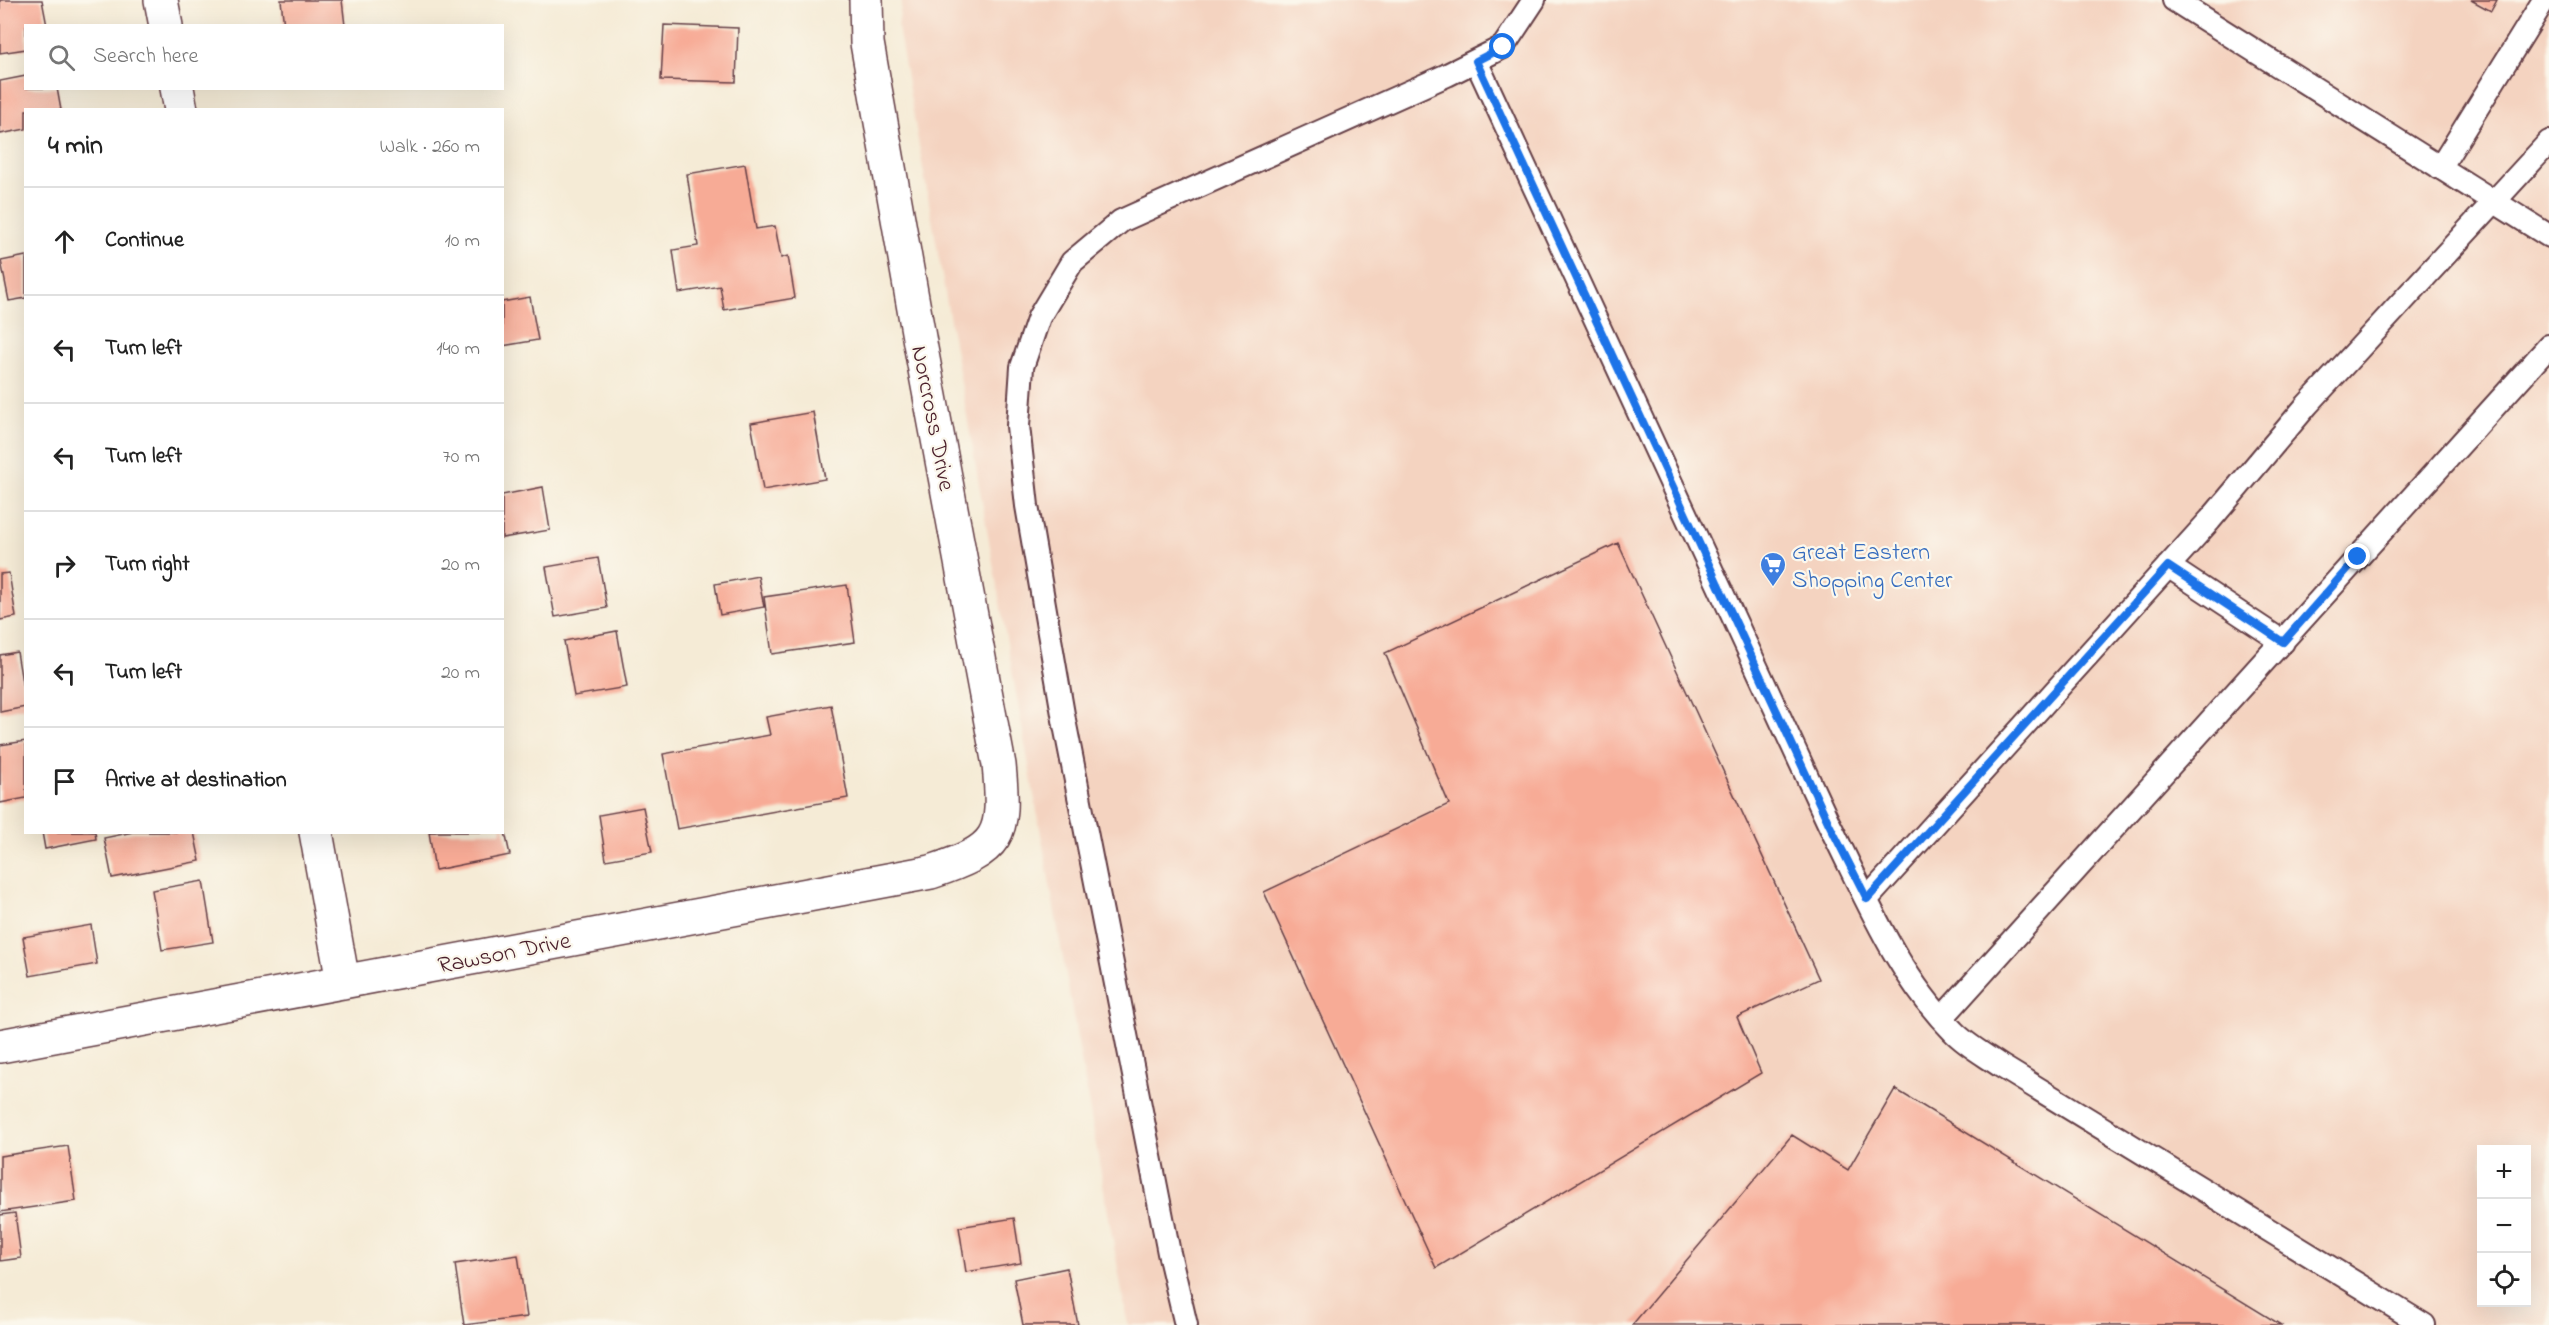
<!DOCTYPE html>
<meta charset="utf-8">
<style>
body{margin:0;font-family:"Indie Flower",sans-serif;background:#f6f6f6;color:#222}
.controls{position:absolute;right:18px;bottom:18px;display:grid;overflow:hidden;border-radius:0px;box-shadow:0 6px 24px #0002}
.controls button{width:54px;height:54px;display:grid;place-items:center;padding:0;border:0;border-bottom:2px solid #e0e0e0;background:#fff;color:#222;font:30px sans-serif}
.stop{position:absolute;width:18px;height:18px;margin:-14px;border:4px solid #1a73e8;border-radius:50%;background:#fff}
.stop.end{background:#1a73e8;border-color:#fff;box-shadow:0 2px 6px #0008}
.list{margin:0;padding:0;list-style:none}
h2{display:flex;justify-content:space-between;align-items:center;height:78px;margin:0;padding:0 24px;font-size:26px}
h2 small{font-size:20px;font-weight:400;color:#767676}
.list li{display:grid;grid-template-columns:39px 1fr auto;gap:18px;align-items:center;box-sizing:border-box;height:108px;padding:0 24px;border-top:2px solid #e0e0e0}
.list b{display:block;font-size:22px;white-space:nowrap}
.list em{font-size:20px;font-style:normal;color:#767676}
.icon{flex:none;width:33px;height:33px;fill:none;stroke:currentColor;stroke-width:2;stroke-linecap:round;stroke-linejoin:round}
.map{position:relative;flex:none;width:2549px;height:1325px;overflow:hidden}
.search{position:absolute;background:#fff;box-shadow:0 6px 24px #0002;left:24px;top:24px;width:480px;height:66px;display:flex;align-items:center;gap:15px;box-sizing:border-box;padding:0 21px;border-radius:0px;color:#767676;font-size:22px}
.panel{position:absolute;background:#fff;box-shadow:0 6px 24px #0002;left:24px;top:108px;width:480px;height:726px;border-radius:0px}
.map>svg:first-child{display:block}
.built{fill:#f4d3c0;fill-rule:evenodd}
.building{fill:#f7ab96}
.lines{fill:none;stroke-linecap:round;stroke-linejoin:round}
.service-casing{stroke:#643e45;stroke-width:26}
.minor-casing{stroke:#643e45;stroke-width:36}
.service{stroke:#fff;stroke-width:22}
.minor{stroke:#fff;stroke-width:33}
.route{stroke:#1a73e8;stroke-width:8}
.labels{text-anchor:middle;stroke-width:4.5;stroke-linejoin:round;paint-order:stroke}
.street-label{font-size:24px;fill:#4a1f2b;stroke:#fbf7ec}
.shop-label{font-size:24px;fill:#366cbe;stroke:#fbf7ec;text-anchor:start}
</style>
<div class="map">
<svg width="2549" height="1325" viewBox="0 0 2549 1325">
<rect width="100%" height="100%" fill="#fbf7ec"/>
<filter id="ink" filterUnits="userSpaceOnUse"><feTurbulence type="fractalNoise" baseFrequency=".0167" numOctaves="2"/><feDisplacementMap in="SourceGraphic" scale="12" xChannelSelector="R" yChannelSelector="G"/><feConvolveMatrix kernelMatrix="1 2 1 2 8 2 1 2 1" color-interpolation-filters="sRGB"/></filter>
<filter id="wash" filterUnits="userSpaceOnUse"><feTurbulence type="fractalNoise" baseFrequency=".008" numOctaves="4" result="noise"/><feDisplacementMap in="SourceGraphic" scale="24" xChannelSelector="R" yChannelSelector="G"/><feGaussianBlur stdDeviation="1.35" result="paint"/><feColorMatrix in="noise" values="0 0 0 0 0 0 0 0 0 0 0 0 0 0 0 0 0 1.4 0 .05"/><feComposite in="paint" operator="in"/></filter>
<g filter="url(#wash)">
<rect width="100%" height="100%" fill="#f5ebd6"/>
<path class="built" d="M902,0H2549V1325H1128L898,27ZM2482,1150H2526V1302H2482Z"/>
<g id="blocks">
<path class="building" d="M0,0H42L47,26H26V49L0,53Z
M281,0H342L345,26H284Z
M2471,0H2497L2491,11Z
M664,25L738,28L736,82L661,80Z
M26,76V88H57L61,110H26V129L0,134V81Z
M745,164L756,229L775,226L781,258L788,256L795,298L724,310L720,286L679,293L673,250L698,246L687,174Z
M26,256V298L9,301L1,261Z
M530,297L538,340L502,346V302Z
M813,412L825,479L763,490L751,423Z
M543,487L550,530L502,538V495Z
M1618,543L1819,979L1737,1017L1761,1073L1436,1268L1264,892L1449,804L1385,653Z
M598,558L607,608L555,617L546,567Z
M9,573L16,617L0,620V574Z
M758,576L764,607L720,615L715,584Z
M847,585L855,642L772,654L764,597Z
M617,631L627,687L574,696L564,641Z
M17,652L26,707L0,712V655Z
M831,705L848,798L677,829L663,754L770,735L766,717Z
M26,741V798L0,803V745Z
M643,807L652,852L606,860L599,815Z
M502,818L510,855L435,870L429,832H502Z
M42,832H95L96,839L45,849Z
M133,832H194L200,861L112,878L104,838Z
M203,881L213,942L162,950L152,890Z
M91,925L97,964L30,976L23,937Z
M1895,1089L2281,1325H1632L1792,1135L1848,1170Z
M68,1146L76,1201L0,1212V1156Z
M15,1213L21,1258L0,1261V1215Z
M1014,1218L1021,1263L966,1272L959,1227Z
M518,1255L527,1317L464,1325L455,1264Z
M1067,1268L1078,1325H1023L1014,1279Z"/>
</g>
</g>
<g filter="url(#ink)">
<use href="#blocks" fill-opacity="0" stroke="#643e45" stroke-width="1.5"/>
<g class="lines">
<defs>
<path id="service" d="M2174,0L2549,236
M1476,61L1829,824C1865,895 1896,974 1953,1031C1966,1045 1985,1055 2001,1066L2424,1325
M2440,168L2544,0
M2168,566L2283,642
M1867,899L2210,520L2307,405L2549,142
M1942,1018L2549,346
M1186,1325L1169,1253L1064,720L1027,506L1018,426L1022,367L1039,317L1072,262L1121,221L1447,75L1503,47L1534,0"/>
<path id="minor" d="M161,0L166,26
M177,88L181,110
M316,832L343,982
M0,1046L931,872C1000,849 1006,837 999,765L920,343L867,43L866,0"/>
</defs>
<use href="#service" class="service-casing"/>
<use href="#minor" class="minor-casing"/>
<use href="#service" class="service"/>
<use href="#minor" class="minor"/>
</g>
</g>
<g class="lines" filter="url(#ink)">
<path class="route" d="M1503,47L1476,61L1829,824L1867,899L2168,566L2283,642L2358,557"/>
</g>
<defs>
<symbol id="supermarket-pin" viewBox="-11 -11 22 30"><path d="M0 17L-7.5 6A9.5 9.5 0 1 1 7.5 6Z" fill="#3f7fe0" stroke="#fbf7ec"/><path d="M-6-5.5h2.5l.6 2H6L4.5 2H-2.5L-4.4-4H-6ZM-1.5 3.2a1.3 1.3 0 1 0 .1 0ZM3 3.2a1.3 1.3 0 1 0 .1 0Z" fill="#fff"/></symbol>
</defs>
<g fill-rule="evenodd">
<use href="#supermarket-pin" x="1758" y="550" width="30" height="40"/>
</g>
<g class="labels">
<g class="street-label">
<text transform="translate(934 418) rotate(79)" y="8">Norcross Drive</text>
<text transform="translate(504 952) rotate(-11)" y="8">Rawson Drive</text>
</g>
<g class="shop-label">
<text x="1792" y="559">Great Eastern<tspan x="1792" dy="28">Shopping Center</tspan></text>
</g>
</g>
</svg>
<div class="controls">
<button>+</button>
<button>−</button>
<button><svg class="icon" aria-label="locate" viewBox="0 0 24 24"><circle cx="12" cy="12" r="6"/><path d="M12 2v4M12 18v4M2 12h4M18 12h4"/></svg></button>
</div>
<div class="stop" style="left:1503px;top:47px"></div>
<div class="stop end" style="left:2358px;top:557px"></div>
<div class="search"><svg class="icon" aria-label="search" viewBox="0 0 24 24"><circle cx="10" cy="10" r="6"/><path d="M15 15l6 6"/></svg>Search here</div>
<section class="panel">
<h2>4 min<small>Walk · 260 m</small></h2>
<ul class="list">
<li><svg class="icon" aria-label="ahead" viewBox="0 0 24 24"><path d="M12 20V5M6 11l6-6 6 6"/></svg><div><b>Continue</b></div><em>10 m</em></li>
<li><svg class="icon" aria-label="left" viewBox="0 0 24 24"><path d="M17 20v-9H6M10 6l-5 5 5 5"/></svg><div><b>Turn left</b></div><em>140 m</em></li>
<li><svg class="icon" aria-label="left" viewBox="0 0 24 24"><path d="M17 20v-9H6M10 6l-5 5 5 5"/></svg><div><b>Turn left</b></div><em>70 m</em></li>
<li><svg class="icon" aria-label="right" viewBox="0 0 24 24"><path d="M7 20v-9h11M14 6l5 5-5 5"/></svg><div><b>Turn right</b></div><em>20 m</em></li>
<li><svg class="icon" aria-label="left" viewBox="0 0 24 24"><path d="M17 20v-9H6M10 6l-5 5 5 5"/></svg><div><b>Turn left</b></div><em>20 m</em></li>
<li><svg class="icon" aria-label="arrive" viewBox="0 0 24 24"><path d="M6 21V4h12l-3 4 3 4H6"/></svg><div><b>Arrive at destination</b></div></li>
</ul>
</section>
</div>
